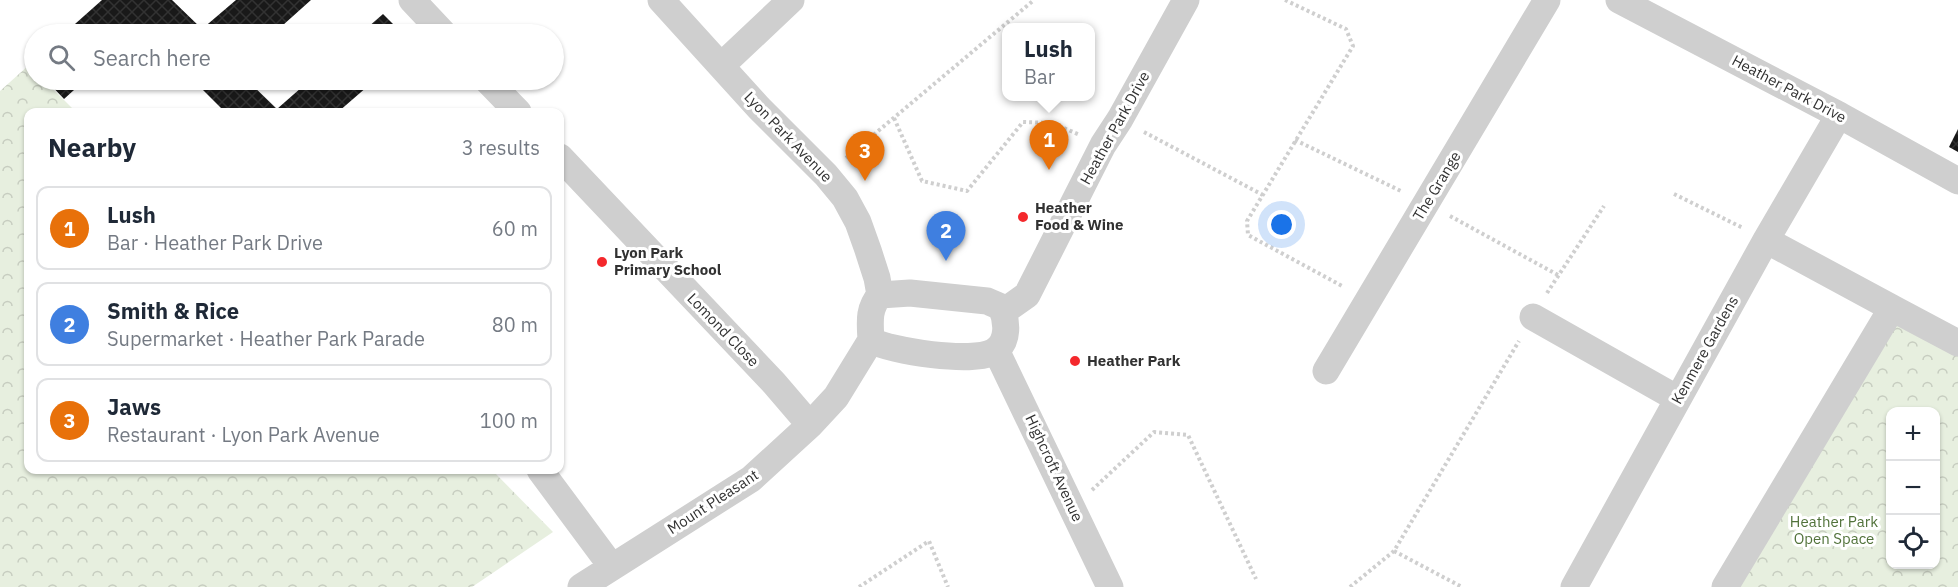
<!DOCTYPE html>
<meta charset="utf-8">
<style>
body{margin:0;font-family:"IBM Plex Sans",sans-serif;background:#f6f6f7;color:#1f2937}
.controls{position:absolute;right:18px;bottom:18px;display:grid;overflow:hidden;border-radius:12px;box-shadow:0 2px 4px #0004}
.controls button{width:54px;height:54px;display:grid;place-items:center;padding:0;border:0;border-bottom:2px solid #e0e1e3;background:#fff;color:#1f2937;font:30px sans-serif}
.you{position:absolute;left:1282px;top:225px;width:21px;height:21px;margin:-15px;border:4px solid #fff;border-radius:50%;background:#1a73e8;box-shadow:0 0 0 9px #1a73e833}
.badge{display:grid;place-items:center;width:39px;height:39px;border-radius:50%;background:#f4282c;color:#fff;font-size:20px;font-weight:700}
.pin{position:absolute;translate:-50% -50px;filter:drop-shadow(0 2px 3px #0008)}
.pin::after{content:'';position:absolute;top:32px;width:21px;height:18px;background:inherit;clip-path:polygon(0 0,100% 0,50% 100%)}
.popup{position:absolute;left:1002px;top:23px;width:93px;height:78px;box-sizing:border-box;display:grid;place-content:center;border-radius:12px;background:#fff;filter:drop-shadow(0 2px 4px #0005);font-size:20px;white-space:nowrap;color:#747a83}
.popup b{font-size:22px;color:#1f2937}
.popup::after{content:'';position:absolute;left:50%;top:100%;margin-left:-12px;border:12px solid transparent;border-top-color:#fff}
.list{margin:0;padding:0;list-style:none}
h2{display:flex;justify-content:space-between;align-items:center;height:78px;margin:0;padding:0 24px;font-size:26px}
h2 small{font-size:20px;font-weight:400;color:#747a83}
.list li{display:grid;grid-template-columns:39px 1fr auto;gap:18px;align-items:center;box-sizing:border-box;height:84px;margin:0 12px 12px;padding:0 12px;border:2px solid #e0e1e3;border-radius:12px}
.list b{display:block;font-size:22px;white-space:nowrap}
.list p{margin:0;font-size:20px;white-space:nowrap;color:#747a83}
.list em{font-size:20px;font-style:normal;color:#747a83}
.icon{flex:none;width:33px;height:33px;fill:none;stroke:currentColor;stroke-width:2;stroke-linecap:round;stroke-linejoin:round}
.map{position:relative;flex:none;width:1958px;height:587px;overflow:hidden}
.search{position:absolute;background:#fff;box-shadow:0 2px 4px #0004;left:24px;top:24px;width:540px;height:66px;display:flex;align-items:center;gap:15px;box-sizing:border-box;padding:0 21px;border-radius:33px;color:#747a83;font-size:22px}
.panel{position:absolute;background:#fff;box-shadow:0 2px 4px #0004;left:24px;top:108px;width:540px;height:366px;border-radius:12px}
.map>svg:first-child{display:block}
.forest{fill:url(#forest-crowns);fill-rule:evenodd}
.building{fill:url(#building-cross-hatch)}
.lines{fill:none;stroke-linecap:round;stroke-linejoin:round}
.path{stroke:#cfcfcf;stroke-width:4;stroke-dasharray:3 3;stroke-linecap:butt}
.minor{stroke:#cfcfcf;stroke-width:27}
.poi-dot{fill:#f4282c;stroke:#fff;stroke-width:2}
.labels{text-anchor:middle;stroke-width:6;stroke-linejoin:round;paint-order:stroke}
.street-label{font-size:15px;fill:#323232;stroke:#fff}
.poi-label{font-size:15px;font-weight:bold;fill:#323232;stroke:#fff;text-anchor:start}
.park-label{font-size:15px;fill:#51723a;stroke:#fff}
</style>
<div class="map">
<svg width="1958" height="587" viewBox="0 0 1958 587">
<defs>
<pattern id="forest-crowns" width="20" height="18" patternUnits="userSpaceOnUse" patternTransform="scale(1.5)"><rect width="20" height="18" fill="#e7efdf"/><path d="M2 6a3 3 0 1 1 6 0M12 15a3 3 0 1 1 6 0" fill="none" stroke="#c7cdc0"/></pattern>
<pattern id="building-cross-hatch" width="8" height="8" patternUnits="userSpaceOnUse" patternTransform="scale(1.5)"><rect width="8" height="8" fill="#191919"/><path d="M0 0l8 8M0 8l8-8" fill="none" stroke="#323232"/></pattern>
</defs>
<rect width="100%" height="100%" fill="#fff"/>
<path class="forest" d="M29,65L34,70V80H44L76,112H28V470H492L553,532L472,587H0V91Z
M1898,323L1958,356V587H1733ZM1890,412H1936V564H1890Z"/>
<path class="building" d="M102,0H172L202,29L236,0H311L273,34H150L142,27L134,34H85L75,24Z
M383,14L403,34H360Z
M46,80H82L84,81L64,99Z
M193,80H247L277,109L310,80H375L338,112H225Z
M1958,129V152L1949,147Z"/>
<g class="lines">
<path class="path" d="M1285,0L1346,29L1353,46L1247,221L1248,235L1344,287
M894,118L922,181L967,191L1023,122L1052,123L1080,135
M1144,132L1263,195
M1295,140L1403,192
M846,158L1034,0
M1674,194L1743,228
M1450,216L1558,275
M1547,293L1604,206
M1092,490L1154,432L1188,435L1256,579
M1394,551L1462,587
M859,587L929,541L948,587
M1350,587L1394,551L1519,341"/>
<path class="minor" d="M412,0L444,34
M661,0L759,108L826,175L845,198L858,222L868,250L877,278L880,295
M1619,0L1839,115L1958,181
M721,66L791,0
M487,80L518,112
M560,157L774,383L810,425
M1766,240L1892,308
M910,293L987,301L1001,307C1007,320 1010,343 993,352C973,363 891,352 871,340C870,322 868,309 880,295Z
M1003,312L1027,295L1103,145L1120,119L1186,0
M1533,317L1678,399
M996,350L1110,587
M1326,371L1547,0
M540,470L612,567
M581,587L751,479L810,425L836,397L871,340
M1574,587L1766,240L1839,115
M1725,587L1892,308L1958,343"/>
</g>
<g class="poi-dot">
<circle cx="1023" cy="217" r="6"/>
<circle cx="602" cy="262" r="6"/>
<circle cx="1075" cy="361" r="6"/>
</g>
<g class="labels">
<g class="street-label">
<text transform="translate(1789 89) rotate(28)" y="5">Heather Park Drive</text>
<text transform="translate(1115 128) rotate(-61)" y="5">Heather Park Drive</text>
<text transform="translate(788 137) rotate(46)" y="5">Lyon Park Avenue</text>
<text transform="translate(1437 186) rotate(-59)" y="5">The Grange</text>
<text transform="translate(723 330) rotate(46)" y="5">Lomond Close</text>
<text transform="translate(1705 350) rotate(-61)" y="5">Kenmere Gardens</text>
<text transform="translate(1054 468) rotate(65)" y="5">Highcroft Avenue</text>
<text transform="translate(713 502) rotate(-33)" y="5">Mount Pleasant</text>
</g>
<g class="poi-label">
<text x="1035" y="213">Heather<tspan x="1035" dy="17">Food &amp; Wine</tspan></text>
<text x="614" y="258">Lyon Park<tspan x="614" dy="17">Primary School</tspan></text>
<text x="1087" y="366">Heather Park</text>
</g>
<g class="park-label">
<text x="1834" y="527">Heather Park<tspan x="1834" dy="17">Open Space</tspan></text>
</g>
</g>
</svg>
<div class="controls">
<button>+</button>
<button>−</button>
<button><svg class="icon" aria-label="locate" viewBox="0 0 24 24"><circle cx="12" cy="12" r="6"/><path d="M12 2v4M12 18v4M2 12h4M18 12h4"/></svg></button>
</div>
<div class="you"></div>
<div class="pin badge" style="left:1049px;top:170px;background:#e8710a">1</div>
<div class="popup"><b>Lush</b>Bar</div>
<div class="pin badge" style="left:946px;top:261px;background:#3f7fe0">2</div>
<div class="pin badge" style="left:865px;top:181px;background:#e8710a">3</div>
<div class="search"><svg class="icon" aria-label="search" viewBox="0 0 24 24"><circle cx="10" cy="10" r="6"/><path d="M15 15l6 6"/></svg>Search here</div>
<section class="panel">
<h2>Nearby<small>3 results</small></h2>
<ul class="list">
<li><span class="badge" style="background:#e8710a">1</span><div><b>Lush</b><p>Bar · Heather Park Drive</p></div><em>60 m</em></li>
<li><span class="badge" style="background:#3f7fe0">2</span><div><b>Smith &amp; Rice</b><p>Supermarket · Heather Park Parade</p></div><em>80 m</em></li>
<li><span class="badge" style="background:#e8710a">3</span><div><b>Jaws</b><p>Restaurant · Lyon Park Avenue</p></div><em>100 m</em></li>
</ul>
</section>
</div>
